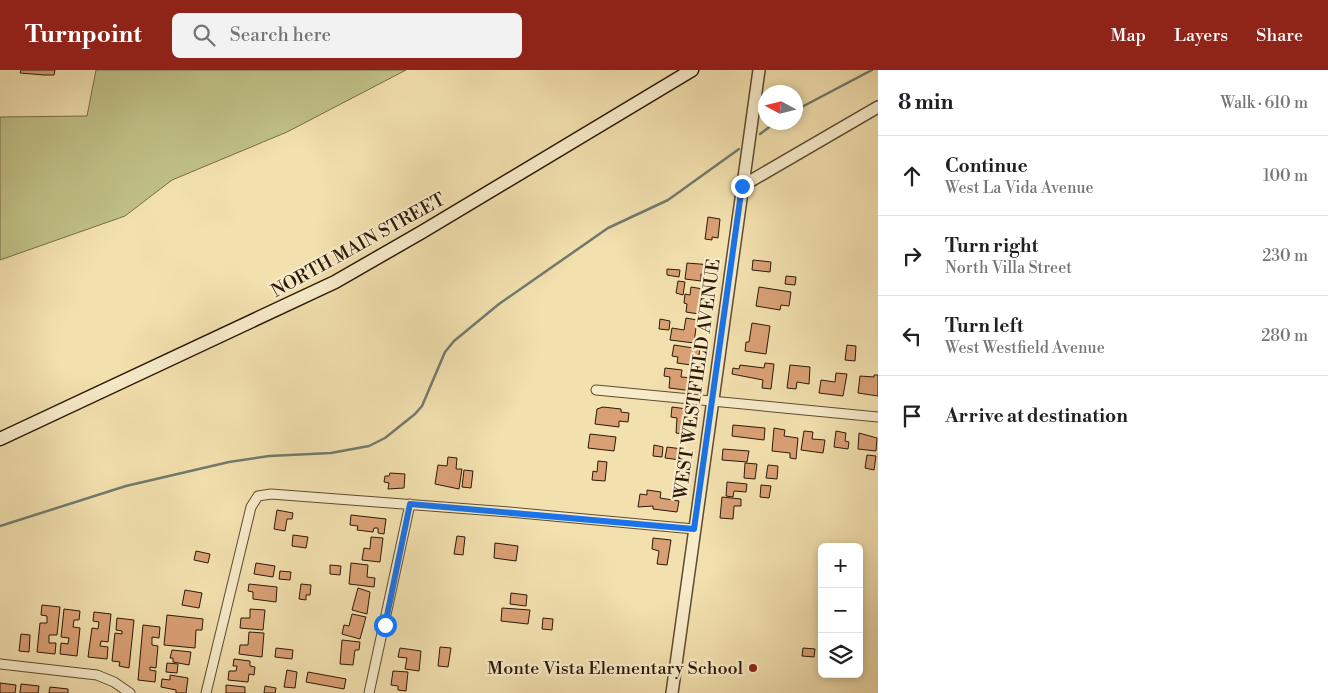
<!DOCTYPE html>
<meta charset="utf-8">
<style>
body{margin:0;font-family:"Libre Bodoni",serif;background:#f2f2f2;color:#202124}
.controls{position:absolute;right:15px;bottom:15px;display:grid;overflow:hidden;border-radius:8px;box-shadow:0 2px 8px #0003}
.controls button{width:45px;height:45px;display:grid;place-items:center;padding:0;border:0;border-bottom:1px solid #e0e0e0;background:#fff;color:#202124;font:25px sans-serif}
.compass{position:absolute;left:758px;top:15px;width:45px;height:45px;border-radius:50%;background:#fff;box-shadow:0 2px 8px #0003;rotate:277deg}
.stop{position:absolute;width:15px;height:15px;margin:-11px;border:4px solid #1a73e8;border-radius:50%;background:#fff}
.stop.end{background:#1a73e8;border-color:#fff;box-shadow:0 1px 5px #0008}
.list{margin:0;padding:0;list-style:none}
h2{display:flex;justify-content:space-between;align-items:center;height:65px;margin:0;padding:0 20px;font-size:21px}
h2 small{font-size:16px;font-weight:400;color:#757577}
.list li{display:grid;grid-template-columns:32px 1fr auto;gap:15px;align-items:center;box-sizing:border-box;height:80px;padding:0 20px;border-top:1px solid #e0e0e0}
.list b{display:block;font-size:19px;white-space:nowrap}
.list p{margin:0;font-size:16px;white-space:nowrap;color:#757577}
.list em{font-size:16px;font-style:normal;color:#757577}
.icon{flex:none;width:28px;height:28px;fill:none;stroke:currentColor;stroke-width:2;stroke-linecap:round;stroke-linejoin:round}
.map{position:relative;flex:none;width:878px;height:623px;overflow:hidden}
header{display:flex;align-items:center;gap:30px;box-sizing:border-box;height:70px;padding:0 25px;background:#8f2418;color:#fff}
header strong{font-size:24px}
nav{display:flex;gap:28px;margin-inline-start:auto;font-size:18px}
.search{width:350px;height:45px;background:#f2f2f2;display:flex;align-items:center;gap:12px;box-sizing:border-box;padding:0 18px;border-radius:8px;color:#757577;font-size:19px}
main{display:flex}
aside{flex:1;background:#fff}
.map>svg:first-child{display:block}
.green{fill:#c0c186;stroke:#766d46}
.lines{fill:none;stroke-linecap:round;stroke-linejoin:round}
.stream{stroke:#717a6f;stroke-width:2.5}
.building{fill:#daa075;stroke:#2c1906}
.minor-casing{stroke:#5e4b30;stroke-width:11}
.tertiary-casing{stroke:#5e4b30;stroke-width:14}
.secondary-casing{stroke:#2c1906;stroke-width:15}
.minor{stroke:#f7ebca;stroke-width:9}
.tertiary{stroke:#f7ebca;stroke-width:11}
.secondary{stroke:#f7ebca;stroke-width:12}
.route{stroke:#1a73e8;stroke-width:6}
.poi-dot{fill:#8f2418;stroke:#f7ebca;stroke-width:2}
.labels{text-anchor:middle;stroke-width:4.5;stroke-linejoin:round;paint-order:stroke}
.street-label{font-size:18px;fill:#2c1906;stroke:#f7ebca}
.poi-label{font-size:18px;fill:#2c1906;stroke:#f7ebca;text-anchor:end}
</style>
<header>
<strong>Turnpoint</strong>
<div class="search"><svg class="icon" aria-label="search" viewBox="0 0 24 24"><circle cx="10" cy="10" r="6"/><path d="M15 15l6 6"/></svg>Search here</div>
<nav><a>Map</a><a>Layers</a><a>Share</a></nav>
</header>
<main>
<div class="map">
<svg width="878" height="623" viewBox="0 0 878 623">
<rect width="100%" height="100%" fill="#f2e0ae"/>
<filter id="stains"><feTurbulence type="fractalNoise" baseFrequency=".004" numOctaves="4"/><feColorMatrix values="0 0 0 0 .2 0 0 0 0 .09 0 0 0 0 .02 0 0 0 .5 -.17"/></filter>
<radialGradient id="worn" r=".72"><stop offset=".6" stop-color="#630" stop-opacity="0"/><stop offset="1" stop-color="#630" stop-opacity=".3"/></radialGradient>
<path class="green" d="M96,0H406L287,62L172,110L125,146L0,190V47L87,46Z"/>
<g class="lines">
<path class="stream" d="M796,40L872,0
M760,64L776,52
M0,456L126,416L229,392L269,386L331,383L369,376L385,368L415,344L422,336L445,282L454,271L499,234L608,158L668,130L739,79"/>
</g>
<path class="building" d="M21,0H55L54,5H44L20,3Z
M708,147L720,149L718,168L712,167V170L705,169Z
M753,190L771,192L770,202L752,200Z
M687,193L712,195L711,205L701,204V211L685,209Z
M667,199L680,200L679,207L667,205Z
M786,206L796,207L795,215L785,214Z
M678,211L685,212L683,225L676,223Z
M691,217L703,219L699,244L686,242L687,234L684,233L685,224L690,225Z
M759,217L791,222L789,236L781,235L780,240L756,236Z
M686,248L697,250L694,273L670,270L672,258L684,260Z
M660,249L670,251L669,260L659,259Z
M752,253L770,256L766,284L745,281L746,272H749Z
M674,275L700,279L698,291L691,290V295L677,293L678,287L672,286Z
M847,275L856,276L855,291L845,290Z
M765,293L774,294L771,319L762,318L763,310L732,304L733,298L739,299L740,295L764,298Z
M790,295L810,297L809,314L797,312L796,319L787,318Z
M665,298L682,300L681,307L694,308L693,321L669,318L670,307L664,306Z
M836,303L847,304L843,326L819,323L821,310L835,312Z
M874,305H878V326L858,323L860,306L874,307Z
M603,337L621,339V342L629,343L628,352L619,351V357L595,354L597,339Z
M672,337L687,339L684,364L676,363L677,348L671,347Z
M733,355L765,358L764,370L732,366Z
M774,358L785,360L784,366L798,368L796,389L790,388V383L772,381Z
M804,361L813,362L812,369L825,370L823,383L801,380Z
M836,361L846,363L845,371L849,372L848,379L834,377Z
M859,363L877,368L876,381L858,379Z
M590,364L616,367L614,381L588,378Z
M654,375L663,377L662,387L653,386Z
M667,377L682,379L681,390L665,388Z
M723,379L749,381L747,392L722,390Z
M867,385L876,386L874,400L865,398Z
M448,387L457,388L456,399H462L459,419L435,414L438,395L447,396Z
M598,391L607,392L605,411L592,410L593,401L597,402Z
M745,393L757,394L755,409L744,408Z
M768,395L778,396L777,409L766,408Z
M464,400L473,401L471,418L462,417Z
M390,403L405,404L404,418L388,419L389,413L384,412L385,406H389Z
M727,412L747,414L746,422L734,421L733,427L726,426Z
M761,415L771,416L769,428L760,427Z
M647,420L661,422L660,428L679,431L677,442L653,439V436L638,437L640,424L647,425Z
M722,427L741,429V436H734L733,449L720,448Z
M277,440L293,443L292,449H287L285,461L274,459Z
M351,445L386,449L384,464L378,463V458H374L373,462L357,460L358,456L350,455Z
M293,465L308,467L306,478L292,476Z
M457,466L465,467L463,485L454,484Z
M371,467L383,468L380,492L362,490L364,478L370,479Z
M653,468L671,470L667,495L657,494L659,481L652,479Z
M495,473L518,476L516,491L494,488Z
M196,481L210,484L208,493L194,490Z
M256,493L275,496L273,507L254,504Z
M351,493L368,495L367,507L375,508L374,517L349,514Z
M330,495L341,496L340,505L330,504Z
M280,501L291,502L290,510L279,509Z
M249,514L277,517L276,532L253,529V522L248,521Z
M301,514L311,515L310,525H306V530L299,529Z
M358,518L370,522L367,544L352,540Z
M185,520L202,523L199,538L182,535Z
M511,523L527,525L526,536L510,534Z
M42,535L60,537L57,565H49V573H56L55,584L37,582L40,553H47V546L41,545Z
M502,538L530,540L528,554L501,551Z
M64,539L80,541L79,550H74L73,557L80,558L77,586L60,584L61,573L68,574L69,568L61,567Z
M250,539L265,540L263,560L240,558L241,548H250Z
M94,542L111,544L108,572L101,571L100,576L108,577L107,589L88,587L92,558L98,559L99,552L93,551Z
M352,544L366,547L360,569L342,564L344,555L349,556Z
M167,545L203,549L202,560H196L195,578L164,575Z
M117,548L134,550L129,598L119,596L120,592L112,591L115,563L122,564V561L116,560Z
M543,548L553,549L552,560L542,559Z
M143,555L160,557L159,568L152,567V575L158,576L156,598L150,597V600L156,601L155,612L138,610Z
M249,562L264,563L262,587L239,584L240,575H248Z
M21,564L30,565L29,582L19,581Z
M342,570L360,572L359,580H355L353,595L340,594Z
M440,577L451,578L448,597L438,596Z
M276,578L293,580L292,589L275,587Z
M400,578L421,581L419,601L405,599L407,588L398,587Z
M803,578L815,579L814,587L802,586Z
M172,580L191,582L189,595L173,592V588H170Z
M234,589L250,591V596L255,597L254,605L249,604L248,612L228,610L229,601H236L237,596H233Z
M167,593L178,594L177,603L166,602Z
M287,600L297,602L295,618L284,617Z
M393,601L408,602L406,621L398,620V616L391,615Z
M308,602L346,609L344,619L306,612Z
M170,605L188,608L186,623H176V620L161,617L162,609L170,610Z
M0,613L16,615L15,623H0Z
M21,614L39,616L38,623H20Z
M226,615L245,617V623H226Z
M265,616L276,618L275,623H264Z
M50,617L68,619V623H49Z"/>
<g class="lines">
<defs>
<path id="minor" d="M596,320L878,347
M0,594L97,605L114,612L130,623
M206,623L251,437L258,426L271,424L509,442L694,459
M369,623L410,434"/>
<path id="tertiary" d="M742,116L878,37
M672,623L759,0"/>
<path id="secondary" d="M0,369L335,212L422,162L692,0"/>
</defs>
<use href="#minor" class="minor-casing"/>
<use href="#tertiary" class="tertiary-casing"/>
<use href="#secondary" class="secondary-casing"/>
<use href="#minor" class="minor"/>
<use href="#tertiary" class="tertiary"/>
<use href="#secondary" class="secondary"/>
</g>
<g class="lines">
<path class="route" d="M385,555L410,434L694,459L742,116"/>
</g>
<circle class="poi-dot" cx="753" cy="598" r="5"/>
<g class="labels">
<g class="street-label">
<text transform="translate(358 175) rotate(-29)" y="6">NORTH MAIN STREET</text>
<text transform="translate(697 309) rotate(-82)" y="6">WEST WESTFIELD AVENUE</text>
</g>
<g class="poi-label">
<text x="743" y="604">Monte Vista Elementary School</text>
</g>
</g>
<rect width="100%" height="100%" filter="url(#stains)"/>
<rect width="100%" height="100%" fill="url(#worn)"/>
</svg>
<div class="controls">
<button>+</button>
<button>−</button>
<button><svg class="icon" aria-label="layers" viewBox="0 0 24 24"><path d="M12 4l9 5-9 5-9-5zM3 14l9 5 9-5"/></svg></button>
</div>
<svg class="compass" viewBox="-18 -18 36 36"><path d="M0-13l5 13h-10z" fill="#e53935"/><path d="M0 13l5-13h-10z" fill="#757577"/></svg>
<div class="stop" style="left:385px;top:555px"></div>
<div class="stop end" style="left:742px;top:116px"></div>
</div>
<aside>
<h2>8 min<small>Walk · 610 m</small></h2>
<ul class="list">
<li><svg class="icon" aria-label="ahead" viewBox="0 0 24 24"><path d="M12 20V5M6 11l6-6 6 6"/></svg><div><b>Continue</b><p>West La Vida Avenue</p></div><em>100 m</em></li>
<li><svg class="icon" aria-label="right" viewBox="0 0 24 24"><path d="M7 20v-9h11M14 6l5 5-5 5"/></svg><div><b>Turn right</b><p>North Villa Street</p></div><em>230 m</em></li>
<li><svg class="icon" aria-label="left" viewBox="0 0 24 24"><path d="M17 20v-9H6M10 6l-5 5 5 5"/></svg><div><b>Turn left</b><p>West Westfield Avenue</p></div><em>280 m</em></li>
<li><svg class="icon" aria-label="arrive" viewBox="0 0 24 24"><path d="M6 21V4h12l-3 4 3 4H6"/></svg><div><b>Arrive at destination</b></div></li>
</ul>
</aside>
</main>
